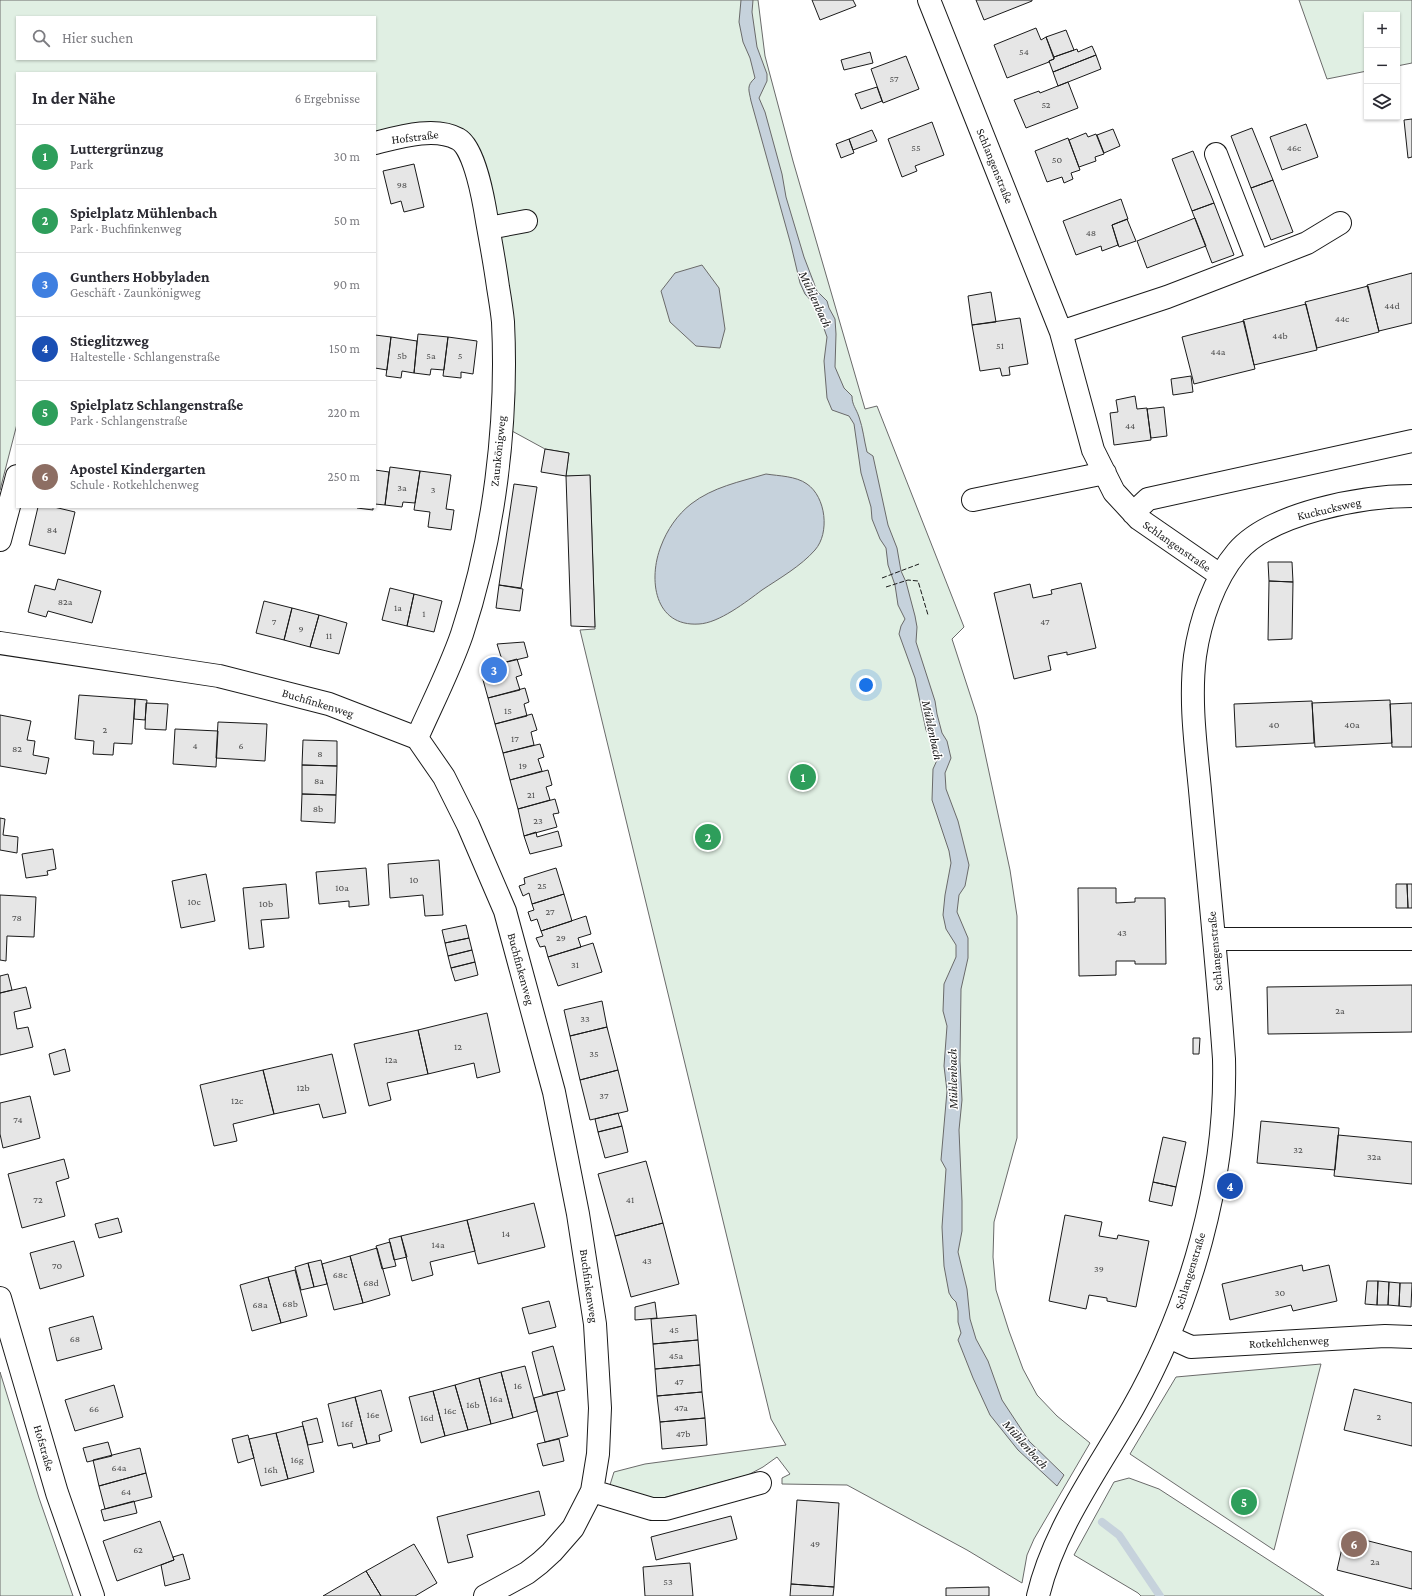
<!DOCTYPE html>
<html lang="de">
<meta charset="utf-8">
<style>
body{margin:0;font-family:"Crimson Pro",serif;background:#f2f2f3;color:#2b2b33}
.controls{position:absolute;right:12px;top:12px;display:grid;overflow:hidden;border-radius:0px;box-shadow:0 1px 3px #0004}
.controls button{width:36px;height:36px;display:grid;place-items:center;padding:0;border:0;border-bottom:1px solid #e1e1e2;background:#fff;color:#2b2b33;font:20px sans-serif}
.you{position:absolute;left:866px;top:685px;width:14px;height:14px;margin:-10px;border:3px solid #fff;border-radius:50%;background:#1a73e8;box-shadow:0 0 0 6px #1a73e833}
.badge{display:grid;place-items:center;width:26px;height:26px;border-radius:50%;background:#2563eb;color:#fff;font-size:13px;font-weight:700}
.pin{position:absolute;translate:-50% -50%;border:2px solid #fff;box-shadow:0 1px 4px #0006}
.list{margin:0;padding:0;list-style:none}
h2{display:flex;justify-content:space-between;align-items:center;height:52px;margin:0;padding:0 16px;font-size:17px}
h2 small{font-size:13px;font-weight:400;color:#7c7c81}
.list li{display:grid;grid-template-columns:26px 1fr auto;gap:12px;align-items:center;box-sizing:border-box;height:64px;padding:0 16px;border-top:1px solid #e1e1e2}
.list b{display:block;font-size:15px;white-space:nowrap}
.list p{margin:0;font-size:13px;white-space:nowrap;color:#7c7c81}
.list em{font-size:13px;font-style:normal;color:#7c7c81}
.icon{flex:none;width:22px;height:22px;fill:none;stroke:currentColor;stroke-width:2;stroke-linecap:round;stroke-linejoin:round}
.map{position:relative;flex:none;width:1412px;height:1596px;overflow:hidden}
.search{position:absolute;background:#fff;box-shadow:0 1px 3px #0004;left:16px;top:16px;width:360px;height:44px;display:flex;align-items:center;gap:10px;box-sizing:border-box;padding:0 14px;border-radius:0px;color:#7c7c81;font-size:15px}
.panel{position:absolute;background:#fff;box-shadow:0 1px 3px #0004;left:16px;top:72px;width:360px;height:436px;border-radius:0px}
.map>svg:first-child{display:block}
.green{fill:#e0efe3;stroke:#6a6a6a;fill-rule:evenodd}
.water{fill:#c6d2dc;stroke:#6a6a6a}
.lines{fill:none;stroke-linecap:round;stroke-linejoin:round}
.stream{stroke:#c6d2dc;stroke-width:8}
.building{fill:#e6e6e6;stroke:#1a1a1a}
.minor-casing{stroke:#1a1a1a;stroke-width:24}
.minor{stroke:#fff;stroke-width:22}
.fence{stroke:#1a1a1a;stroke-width:1;stroke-dasharray:5 2;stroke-linecap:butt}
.labels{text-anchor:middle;stroke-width:3;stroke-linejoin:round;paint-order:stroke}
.number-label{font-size:10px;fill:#4d4d4d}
.street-label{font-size:12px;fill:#1a1a1a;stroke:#fff}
.water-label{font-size:13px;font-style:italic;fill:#1a1a1a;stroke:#fff}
</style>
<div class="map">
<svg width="1412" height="1596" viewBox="0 0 1412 1596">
<rect width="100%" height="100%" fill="#fff"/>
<path class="green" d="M0,0H758L765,56L793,161L865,409L877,406L964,627L952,639L977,716L1010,870L1017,916V1138L994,1222L993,1257L996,1290L1009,1331L1023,1369L1037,1395L1057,1416L1090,1443L1034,1539L1027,1555L1022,1583L967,1550L847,1485L782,1484V1478L790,1474L777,1457L763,1467L748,1475L659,1499L609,1488L614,1472L645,1464L786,1445L771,1419L580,630L595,629L590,476H566L569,453L545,449L512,431L507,293L451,125C426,118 400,126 375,132V73H17V424L0,490ZM17,17H375V59H17Z
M1299,0H1412V63L1397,66V15H1367V71L1327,79Z
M1321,1364L1274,1550L1130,1454L1176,1377Z
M0,1372L39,1498L73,1596H0Z
M1129,1478L1159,1489L1324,1596H1141L1138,1593L1074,1555L1114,1482Z"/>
<path class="water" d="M741,0H753L752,12L757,47L767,74V81L759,98L765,112L782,174L786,197L804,257L817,291L827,301L829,308L835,319L836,334L835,367L844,388L852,396C852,405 856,408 859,417C863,428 864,440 867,452L873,456L888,525L897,548L901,571L906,582L915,616L917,627L916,642L935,701L937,714L942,733L947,741L951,758L945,773L946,789L958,821L969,865L965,886L959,895L957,912L968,938V958L961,989L960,1061L962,1100L959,1130L962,1201V1231L958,1252L967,1289L970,1319L976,1339L988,1361L1002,1400L1029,1441L1064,1475L1057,1486L1018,1450L990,1415L973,1378L958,1340L961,1333L958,1322V1311L956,1302L952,1298L949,1293L944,1266L942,1227L946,1169L941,1160L947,1091L944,1066L947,1026L943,1011L944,984L956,957V945L946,929L943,915L945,895L951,863L949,851L932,800L933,769L938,758L934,744L926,730L915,678L899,634L901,626L905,619L898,605L895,585L888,565L886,548L880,539L872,519L871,507L861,473L854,424L849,416L832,410L827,398L824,361L827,337L816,306L805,294L800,283L791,245L751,101C749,90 746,86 755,78L750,58L743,42L739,22Z
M702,265L719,288L725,329L720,348L696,346L670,322L661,291L675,273Z
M766,474C779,476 796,476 807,484C826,497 830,533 815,550C801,566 780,578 762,590C746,602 719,623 699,624C654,627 648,579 661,546C667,530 677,515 691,504C713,487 739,482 766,474Z"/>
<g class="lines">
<path class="stream" d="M1102,1522L1119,1535L1160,1596"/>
</g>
<path class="building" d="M812,0H853L856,6L820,20Z
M976,0H1032V1L984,20Z
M1036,28L1041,40L1046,37L1054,59L1049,61V62L1007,78L994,45Z
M1066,30L1074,50L1054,57L1046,37Z
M1092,46L1096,55L1053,72L1049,61L1054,59V57L1077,49L1078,52Z
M870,52L873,63L844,70L841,60Z
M1096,55L1101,69L1058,86L1053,72Z
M906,56L919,89L883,103L871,69Z
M1068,82L1078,108L1026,128L1014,100L1039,91L1040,93Z
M877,87L882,101L861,109L855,94Z
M1412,119V157L1408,158L1404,120Z
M932,122L944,155L915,166L917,171L902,177L888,139Z
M1306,124L1318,157L1282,170L1270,137Z
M1252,128L1273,180L1251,188L1231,136Z
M1113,129L1120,146L1104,153L1097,135Z
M872,130L877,141L853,150L849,139Z
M1086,133L1088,137L1096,134L1104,154L1095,157L1096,161L1079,167L1069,140Z
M1068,138L1080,170L1071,173L1073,179L1064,183L1062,177L1047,182L1035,151Z
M849,139L854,153L841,158L836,144Z
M1193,151L1214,203L1192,211L1172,159Z
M414,164L424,207L404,212L401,201L391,204L383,171Z
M1273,180L1293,232L1271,240L1251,188Z
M1121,199L1128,219L1112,225L1118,245L1102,251L1101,246L1076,255L1063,221Z
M1214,203L1234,255L1212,263L1192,211Z
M1195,218L1206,246L1147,268L1137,241Z
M1127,219L1136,241L1119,247L1112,225Z
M1412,273V323L1379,331L1367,285Z
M1368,286L1379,332L1317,348L1305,302Z
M991,292L996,322L972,325L968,296Z
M1306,304L1317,350L1254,365L1243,320Z
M1020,318L1028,364L1009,367L1010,375L1002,376L1000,368L980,371L972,325Z
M1244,321L1255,369L1194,384L1182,337Z
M418,334L448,337L444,370L431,369L430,375L414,373Z
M375,335L391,337L387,370L375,368V369Z
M391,337L417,341L414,373L402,371L401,378L386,376Z
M448,337L477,341L473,374L461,372V378L443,376Z
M1191,376L1193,392L1173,395L1171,379Z
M1135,396L1137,409L1147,408L1151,440L1114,445L1110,413L1118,412L1116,400Z
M1164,407L1167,436L1151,438L1147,409Z
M545,449L569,453L566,476L541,472Z
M390,467L420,471L415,503L403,502L402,507L385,505Z
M375,470L389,472L385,505L375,504Z
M420,471L451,475L446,509L454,510L451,530L428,527L430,512L414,510Z
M590,475L595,627L571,626L566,476Z
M514,484L537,487L521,588L499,585Z
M38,507H54L75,512L65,554L29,545Z
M357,507H373V510L357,508Z
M1268,562H1292L1293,582L1269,581Z
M58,579L101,591L92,623L48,611L46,617L28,612L35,585L55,590Z
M1269,581L1293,582L1292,639L1268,640Z
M1081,583L1096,648L1067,655V652L1048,656L1051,670L1014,679L994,593L1030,584L1033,598L1052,594L1051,590Z
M499,585L523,589L520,611L496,608Z
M390,588L414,594L407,626L382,620Z
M414,594L442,601L434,632L407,626Z
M264,601L292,608L284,640L256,633Z
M292,608L319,615L310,647L284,640Z
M319,615L347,623L339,654L310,647Z
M524,642L528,657L503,663L497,644Z
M517,659L522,675L516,677L520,690L488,698L480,669Z
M525,688L529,702L524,704L527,716L495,724L488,698Z
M79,695L135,699L132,744L114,743L113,755L93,754L94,741L75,739Z
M135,699L147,700L145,720L134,719Z
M1390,700L1392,743L1315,747L1312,703Z
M1312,701L1314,743L1236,747L1234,704Z
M146,703L168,704L166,730L145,729Z
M1412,703V747H1392L1390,704Z
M532,714L537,730L531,732L534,745L503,753L495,724Z
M0,715L31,721L27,740L35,741L33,755L49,758L46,774L0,766Z
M218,722L267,724L265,761L216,758Z
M175,729L218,731L216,767L173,764Z
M303,740L337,741V766L302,765Z
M540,744L544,757L538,759L542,771L510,780L503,753Z
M302,765L337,766L336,795L302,794Z
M548,770L552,785L546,787L550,800L518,809L510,780Z
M302,794L336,795L335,823L301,821Z
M555,799L559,813L553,814L557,827L524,836L518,809Z
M0,818L5,819L3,835L18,837L17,853L0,850Z
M558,831L562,846L530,854L524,836L536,832L537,837Z
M53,849L56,869L47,871L48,875L26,878L22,854Z
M439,860L443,915L425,916L423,895L390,898L388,864Z
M366,868L369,905L349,907V901L319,904L316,872Z
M556,868L564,894L532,904L529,893L523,896L519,886L525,884L524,878Z
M206,874L215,921L181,928L172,881Z
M286,884L289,918L261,920L264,947L249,949L243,888Z
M1396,884H1407L1408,908H1396Z
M1407,884H1412V908H1408Z
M1078,888H1116V903L1135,902V898H1165L1166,964H1135V961H1116V975L1079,976Z
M564,894L572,921L541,931L537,919L531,921L528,912L534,910L532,904Z
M0,895L36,897L34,937L7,936L6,961L0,960Z
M586,916L591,934L578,938L581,947L548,957L545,946L540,947L536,938L543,936L541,931Z
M466,925L469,938L445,943L442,930Z
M469,938L472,950L448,956L445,943Z
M593,943L602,972L558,986L548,957Z
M472,950L475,962L451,968L448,956Z
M475,962L478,975L455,981L451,968Z
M8,974L12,990L0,993V976Z
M1412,985V1032L1268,1034L1267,987Z
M26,987L31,1008L14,1012L17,1029L28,1027L33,1047L0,1055V993Z
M602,1001L607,1027L570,1036L564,1010Z
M487,1013L500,1072L477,1078L474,1063L428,1074L418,1030Z
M607,1027L618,1070L580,1080L570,1036Z
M418,1030L428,1074L387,1083L391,1100L369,1106L354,1044Z
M1193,1038H1200L1199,1054H1193Z
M65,1049L70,1071L54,1075L49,1054Z
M332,1054L346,1113L323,1118L319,1104L274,1114L263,1070Z
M263,1070L274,1114L233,1124L237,1141L214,1146L200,1085Z
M618,1070L628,1111L590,1120L580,1080Z
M30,1096L40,1138L3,1148L0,1134V1103Z
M618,1113L622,1126L598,1132L595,1119Z
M1261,1121L1339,1128L1335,1170L1257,1163Z
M622,1126L628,1152L605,1158L598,1132Z
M1338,1135L1412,1142V1184L1334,1176Z
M1163,1137L1186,1142L1176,1187L1153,1182Z
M64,1159L69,1178L56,1182L65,1216L22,1228L8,1174Z
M646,1161L663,1223L615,1236L598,1174Z
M1153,1182L1176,1187L1172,1206L1149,1201Z
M534,1203L545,1247L478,1264L467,1220Z
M1065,1215L1102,1222L1099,1236L1117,1239L1118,1235L1149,1241L1136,1307L1107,1301V1298L1089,1295L1086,1309L1049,1301Z
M118,1218L122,1232L99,1238L95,1224Z
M467,1220L475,1251L430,1262L433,1275L412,1281L401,1236Z
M663,1223L679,1284L631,1297L615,1236Z
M401,1236L407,1257L394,1260L389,1239Z
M74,1241L84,1276L40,1289L30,1253Z
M390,1242L396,1266L382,1269L376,1246Z
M377,1248L390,1295L363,1303L350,1256Z
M350,1256L363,1303L334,1310L322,1264Z
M321,1260L327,1284L314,1287L308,1263Z
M308,1263L314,1287L301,1290L295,1267Z
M1302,1265L1303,1271L1329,1265L1337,1301L1293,1311L1291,1305L1230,1320L1222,1284Z
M295,1270L307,1316L281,1323L268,1277Z
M268,1277L281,1323L252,1331L240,1285Z
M1367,1281H1378L1377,1305L1365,1304Z
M1378,1281L1389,1282L1388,1305H1377Z
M1389,1282L1400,1283L1399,1306L1388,1305Z
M1400,1283H1412L1411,1307L1399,1306Z
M549,1301L556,1327L529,1334L522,1308Z
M655,1302L657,1318L635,1320V1307Z
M696,1315L698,1340L653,1344L651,1319Z
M93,1316L102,1349L57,1361L49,1328Z
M698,1340L700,1365L655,1369L653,1344Z
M553,1346L565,1390L543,1395L532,1352Z
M700,1365L702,1392L657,1396L655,1369Z
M525,1366L537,1411L513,1418L501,1372Z
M501,1372L513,1418L491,1424L479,1378Z
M479,1378L491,1424L468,1430L455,1385Z
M114,1385L123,1417L75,1431L65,1400Z
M455,1385L468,1430L445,1436L433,1391Z
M1354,1389L1412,1403V1446L1344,1430Z
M381,1390L392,1431L379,1435L380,1441L367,1444L355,1397Z
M433,1391L445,1436L421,1443L409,1397Z
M557,1392L568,1436L545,1442L534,1398Z
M702,1392L705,1418L660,1422L657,1396Z
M355,1397L367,1444L353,1448L352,1443L338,1446L328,1404Z
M317,1418L323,1442L308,1445L302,1422Z
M705,1418L707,1445L662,1449L660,1422Z
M303,1426L314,1472L288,1479L276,1433Z
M276,1433L288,1479L261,1486L249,1439Z
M248,1435L254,1458L238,1463L232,1439Z
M559,1439L564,1461L543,1466L537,1444Z
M108,1442L112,1456L87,1462L83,1448Z
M140,1448L146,1473L99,1486L93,1460Z
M146,1473L152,1497L105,1509L99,1486Z
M539,1491L545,1515L467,1535L473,1557L448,1563L437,1517Z
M797,1500L839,1503L834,1587L791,1584Z
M134,1501L137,1513L104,1521L101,1510Z
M731,1516L737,1539L656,1560L651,1537Z
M160,1521L174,1560L117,1581L103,1541Z
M1345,1535L1412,1552V1589L1337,1570Z
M414,1544L437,1583L415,1596H381L366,1571Z
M183,1554L190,1579L165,1586L161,1565L174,1560L173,1557Z
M690,1563L693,1596H645L643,1567Z
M366,1571L381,1596H323Z
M791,1584L834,1587L833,1596H790Z
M989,1587V1596H946V1588Z"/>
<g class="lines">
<defs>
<path id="minor" d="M929,0L1061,332L1093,450L1114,492L1139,519L1220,575
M375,143C399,137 435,126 458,139C475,148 484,202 487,221C491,243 495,265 498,287C500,299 502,311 503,322C508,424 494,537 462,634C450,669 432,704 417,738
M1216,154L1258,262
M489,228L526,221
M1061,332L1167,297L1258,262L1307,243L1340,223
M973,500L1105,473
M1133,513L1148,499L1412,441
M0,540L17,476
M0,643L219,676L329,704L417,738L444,777L468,825L505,911L554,1092L578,1214L595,1324L600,1408L598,1454L592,1491L573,1528L552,1552L540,1563L527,1573L485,1596
M1214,939H1412
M0,1298L57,1493L93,1596
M1169,1337L1191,1347L1385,1336L1412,1337
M592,1491L652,1509H666L760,1483
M1038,1596C1054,1528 1099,1468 1133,1408C1191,1305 1227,1179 1224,1059C1218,973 1209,887 1201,801C1197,754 1189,704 1195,656C1200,621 1214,579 1237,552C1270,513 1362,496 1412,496"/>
</defs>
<use href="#minor" class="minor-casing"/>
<use href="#minor" class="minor"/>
<path class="fence" d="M882,578L919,564
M886,587L908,580L918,581L928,615"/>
</g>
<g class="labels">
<g class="number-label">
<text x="1024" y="55">54</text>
<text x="894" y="82">57</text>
<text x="1046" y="108">52</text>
<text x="916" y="151">55</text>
<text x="1294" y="151">46c</text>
<text x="1057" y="163">50</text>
<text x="402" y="188">98</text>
<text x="1091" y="236">48</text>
<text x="1392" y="309">44d</text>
<text x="1342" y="322">44c</text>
<text x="1280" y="339">44b</text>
<text x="1000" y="349">51</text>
<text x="1218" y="355">44a</text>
<text x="402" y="359">5b</text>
<text x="431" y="359">5a</text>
<text x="460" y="359">5</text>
<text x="1130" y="429">44</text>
<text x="402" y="491">3a</text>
<text x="433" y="493">3</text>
<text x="52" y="533">84</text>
<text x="65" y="605">82a</text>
<text x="398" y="611">1a</text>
<text x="424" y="617">1</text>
<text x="274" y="625">7</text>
<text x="1045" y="625">47</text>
<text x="301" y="632">9</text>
<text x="329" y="639">11</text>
<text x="508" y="714">15</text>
<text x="1274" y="728">40</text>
<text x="1352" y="728">40a</text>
<text x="105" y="733">2</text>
<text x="515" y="742">17</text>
<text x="195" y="749">4</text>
<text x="241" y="749">6</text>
<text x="17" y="752">82</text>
<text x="320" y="757">8</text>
<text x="523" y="769">19</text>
<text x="319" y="784">8a</text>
<text x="531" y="798">21</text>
<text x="318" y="812">8b</text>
<text x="538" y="824">23</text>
<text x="414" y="883">10</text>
<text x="542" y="889">25</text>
<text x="342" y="891">10a</text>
<text x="194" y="905">10c</text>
<text x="266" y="907">10b</text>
<text x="550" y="915">27</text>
<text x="17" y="921">78</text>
<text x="1122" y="936">43</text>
<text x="561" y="941">29</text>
<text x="575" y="968">31</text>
<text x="1340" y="1014">2a</text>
<text x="585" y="1022">33</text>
<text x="458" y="1050">12</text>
<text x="594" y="1057">35</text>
<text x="391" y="1063">12a</text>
<text x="303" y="1091">12b</text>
<text x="604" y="1099">37</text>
<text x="237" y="1104">12c</text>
<text x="18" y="1123">74</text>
<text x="1298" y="1153">32</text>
<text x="1374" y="1160">32a</text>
<text x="38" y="1203">72</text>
<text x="630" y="1203">41</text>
<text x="506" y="1237">14</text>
<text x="438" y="1248">14a</text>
<text x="647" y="1264">43</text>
<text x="57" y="1269">70</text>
<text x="1099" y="1272">39</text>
<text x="340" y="1278">68c</text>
<text x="371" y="1286">68d</text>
<text x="1280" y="1296">30</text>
<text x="290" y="1307">68b</text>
<text x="260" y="1308">68a</text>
<text x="674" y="1333">45</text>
<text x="75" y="1342">68</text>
<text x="676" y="1359">45a</text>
<text x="679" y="1385">47</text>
<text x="518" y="1389">16</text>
<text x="496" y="1402">16a</text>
<text x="473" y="1408">16b</text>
<text x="681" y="1411">47a</text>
<text x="94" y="1412">66</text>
<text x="450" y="1414">16c</text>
<text x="373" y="1418">16e</text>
<text x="1379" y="1420">2</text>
<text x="427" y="1421">16d</text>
<text x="347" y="1427">16f</text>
<text x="683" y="1437">47b</text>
<text x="297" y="1463">16g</text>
<text x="119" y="1471">64a</text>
<text x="271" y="1473">16h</text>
<text x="126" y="1495">64</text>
<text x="815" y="1547">49</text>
<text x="138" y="1553">62</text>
<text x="1375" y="1565">2a</text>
<text x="668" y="1585">53</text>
</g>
<g class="street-label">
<text transform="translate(415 137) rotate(-7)" y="4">Hofstraße</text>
<text transform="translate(995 166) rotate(68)" y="4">Schlangenstraße</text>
<text transform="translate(498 451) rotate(-84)" y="4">Zaunkönigweg</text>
<text transform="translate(1329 509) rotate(-13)" y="4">Kuckucksweg</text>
<text transform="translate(1177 546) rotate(35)" y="4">Schlangenstraße</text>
<text transform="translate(318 703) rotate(17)" y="4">Buchfinkenweg</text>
<text transform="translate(1215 951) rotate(-95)" y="4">Schlangenstraße</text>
<text transform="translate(521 969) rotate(75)" y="4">Buchfinkenweg</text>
<text transform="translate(1190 1271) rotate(-73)" y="4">Schlangenstraße</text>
<text transform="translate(589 1286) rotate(82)" y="4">Buchfinkenweg</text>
<text transform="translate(1289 1342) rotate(-3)" y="4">Rotkehlchenweg</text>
<text transform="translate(44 1448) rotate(74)" y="4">Hofstraße</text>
</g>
<g class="water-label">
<text transform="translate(816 299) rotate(65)" y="5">Mühlenbach</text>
<text transform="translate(933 730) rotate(78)" y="5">Mühlenbach</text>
<text transform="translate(952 1079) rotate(-91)" y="5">Mühlenbach</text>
<text transform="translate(1026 1444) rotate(48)" y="5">Mühlenbach</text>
</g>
</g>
</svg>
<div class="controls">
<button>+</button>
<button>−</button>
<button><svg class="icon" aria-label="layers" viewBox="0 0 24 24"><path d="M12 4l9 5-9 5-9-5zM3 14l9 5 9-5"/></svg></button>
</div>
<div class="you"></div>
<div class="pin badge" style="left:803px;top:777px;background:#2e9e5b">1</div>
<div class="pin badge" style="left:708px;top:837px;background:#2e9e5b">2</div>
<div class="pin badge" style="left:494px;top:670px;background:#3f7fe0">3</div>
<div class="pin badge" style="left:1230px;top:1186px;background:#1a4fb4">4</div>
<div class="pin badge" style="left:1244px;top:1502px;background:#2e9e5b">5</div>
<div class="pin badge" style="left:1354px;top:1544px;background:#8d6e63">6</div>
<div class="search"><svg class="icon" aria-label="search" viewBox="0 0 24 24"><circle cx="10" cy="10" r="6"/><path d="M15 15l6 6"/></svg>Hier suchen</div>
<section class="panel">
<h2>In der Nähe<small>6 Ergebnisse</small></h2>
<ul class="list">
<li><span class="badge" style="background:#2e9e5b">1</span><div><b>Luttergrünzug</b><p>Park</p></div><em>30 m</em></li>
<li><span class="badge" style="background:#2e9e5b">2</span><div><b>Spielplatz Mühlenbach</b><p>Park · Buchfinkenweg</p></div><em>50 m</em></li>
<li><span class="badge" style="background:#3f7fe0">3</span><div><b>Gunthers Hobbyladen</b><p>Geschäft · Zaunkönigweg</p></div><em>90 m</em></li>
<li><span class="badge" style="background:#1a4fb4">4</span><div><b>Stieglitzweg</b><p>Haltestelle · Schlangenstraße</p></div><em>150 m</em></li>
<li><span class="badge" style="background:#2e9e5b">5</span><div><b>Spielplatz Schlangenstraße</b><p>Park · Schlangenstraße</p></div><em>220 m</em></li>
<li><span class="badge" style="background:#8d6e63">6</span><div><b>Apostel Kindergarten</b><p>Schule · Rotkehlchenweg</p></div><em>250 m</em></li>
</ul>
</section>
</div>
